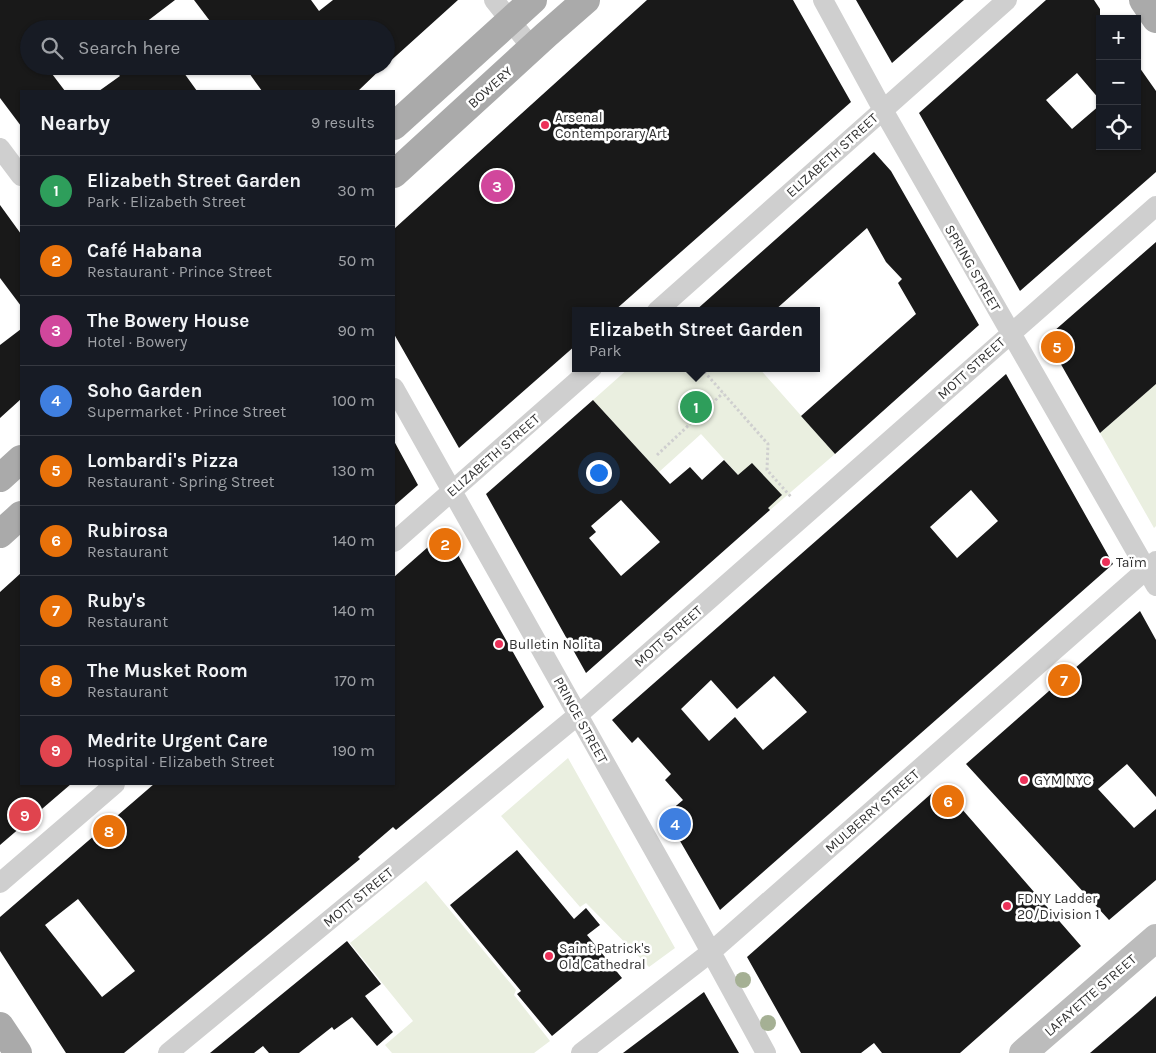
<!DOCTYPE html>
<meta charset="utf-8">
<style>
body{margin:0;font-family:Karla,sans-serif;background:#20242c;color:#f1f3f6}
.controls{position:absolute;right:15px;top:15px;display:grid;overflow:hidden;border-radius:0px;box-shadow:0 1px 4px #0004}
.controls button{width:45px;height:45px;display:grid;place-items:center;padding:0;border:0;border-bottom:1px solid #363941;background:#171b24;color:#f1f3f6;font:25px sans-serif}
.you{position:absolute;left:598px;top:472px;width:18px;height:18px;margin:-12px;border:4px solid #fff;border-radius:50%;background:#1a73e8;box-shadow:0 0 0 8px #1a73e833}
.badge{display:grid;place-items:center;width:32px;height:32px;border-radius:50%;background:#0f766e;color:#fff;font-size:16px;font-weight:700}
.pin{position:absolute;translate:-50% -50%;border:2px solid #fff;box-shadow:0 1px 5px #0006}
.popup{position:absolute;left:572px;top:307px;width:248px;height:65px;box-sizing:border-box;display:grid;place-content:center;border-radius:0px;background:#171b24;filter:drop-shadow(0 1px 4px #0005);font-size:16px;white-space:nowrap;color:#9ea1a6}
.popup b{font-size:19px;color:#f1f3f6}
.popup::after{content:'';position:absolute;left:50%;top:100%;margin-left:-10px;border:10px solid transparent;border-top-color:#171b24}
.list{margin:0;padding:0;list-style:none}
h2{display:flex;justify-content:space-between;align-items:center;height:65px;margin:0;padding:0 20px;font-size:21px}
h2 small{font-size:16px;font-weight:400;color:#9ea1a6}
.list li{display:grid;grid-template-columns:32px 1fr auto;gap:15px;align-items:center;box-sizing:border-box;height:70px;padding:0 20px;border-top:1px solid #363941}
.list b{display:block;font-size:19px;white-space:nowrap}
.list p{margin:0;font-size:16px;white-space:nowrap;color:#9ea1a6}
.list em{font-size:16px;font-style:normal;color:#9ea1a6}
.icon{flex:none;width:28px;height:28px;fill:none;stroke:currentColor;stroke-width:2;stroke-linecap:round;stroke-linejoin:round}
.map{position:relative;flex:none;width:1156px;height:1053px;overflow:hidden}
.search{position:absolute;background:#171b24;box-shadow:0 1px 4px #0004;left:20px;top:20px;width:375px;height:55px;display:flex;align-items:center;gap:12px;box-sizing:border-box;padding:0 18px;border-radius:28px;color:#9ea1a6;font-size:19px}
.panel{position:absolute;background:#171b24;box-shadow:0 1px 4px #0004;left:20px;top:90px;width:375px;height:695px;border-radius:0px}
.map>svg:first-child{display:block}
.green{fill:#eaefe0}
.building{fill:#191919;fill-rule:evenodd}
.lines{fill:none;stroke-linecap:round;stroke-linejoin:round}
.path{stroke:#cfcfcf;stroke-width:3;stroke-dasharray:2.5 2.5;stroke-linecap:butt}
.street{stroke:#cfcfcf;stroke-width:20}
.secondary{stroke:#bcbcbc;stroke-width:28}
.primary{stroke:#aaa;stroke-width:28}
.tree{fill:#a5b094}
.poi-dot{fill:#ec3159;stroke:#fff;stroke-width:2}
.labels{text-anchor:middle;stroke-width:5;stroke-linejoin:round;paint-order:stroke}
.street-label{font-size:14px;fill:#323232;stroke:#fff}
.poi-label{font-size:14px;fill:#323232;stroke:#fff;text-anchor:start}
</style>
<div class="map">
<svg width="1156" height="1053" viewBox="0 0 1156 1053">
<rect width="100%" height="100%" fill="#fff"/>
<path class="green" d="M629,368H759L835,454L770,510L701,434L659,472L593,400Z
M1156,384V526L1154,528L1100,433Z
M568,758L675,948L649,967L586,903L580,907L501,816Z
M426,881L516,990L514,995L550,1041L534,1053H392L385,1045L413,1021L350,943Z"/>
<path class="building" d="M0,0H175L137,29H29V66H46L65,91H21V126L0,98Z
M194,0H311L319,11L333,0H458L386,65V29H216Z
M647,0H793L851,102L614,311H576V345L459,448L394,334V229Z
M856,0H964L892,63Z
M1046,0H1094L1100,9V100L1077,73L1046,100L1072,129L1100,105V146H1137V64L1156,91V172L1020,291L919,113Z
M112,66H179L197,91H99L120,76Z
M244,66H384L358,91H262Z
M874,152L891,171L979,325L835,454L801,416L916,314L898,283L902,279L886,262L867,228L774,311H695Z
M0,205L21,234V306L0,278Z
M1156,242V384L1100,433L1046,338Z
M21,329V399L0,418V345Z
M1006,374L1113,564L720,910L665,815L683,800L665,780L671,774L638,737L632,743L612,720ZM971,490L998,521L957,558L930,527ZM774,676L807,712L763,750L735,717L709,741L681,709L711,680L737,709Z
M593,400L670,484L690,467L702,480L724,460L738,475L752,463L782,495L768,508L770,510L586,673L486,494ZM621,500L660,542L621,576L589,538L596,532L591,526Z
M394,441L418,485L394,506Z
M445,532L544,707L396,830L393,827L358,857L360,859L124,1053H66L0,951V917L154,784H394V577ZM78,899L135,971L102,997L45,925Z
M21,573V784H71L0,845V592Z
M1140,611L1156,640V797L1127,764L1098,789L1134,828L1156,809V880L1109,920L966,764Z
M941,785L1081,946L960,1053H882L874,1043L861,1053H801L747,957Z
M517,850L574,919L586,908L600,925L587,935L622,978L552,1036L517,994L521,991L450,905Z
M347,941L381,984L365,996L393,1032L377,1046L352,1017L334,1030L332,1027L299,1053H269L263,1046L254,1053H210Z
M704,992L739,1053H623Z
M1156,996V1053H1090L1138,1012Z"/>
<g class="lines">
<path class="path" d="M701,368L768,444L767,470L792,498
M657,455L723,393"/>
<path class="street" d="M494,0L532,48
M823,0L883,110L1156,586
M0,148L21,176
M657,311L1007,0
M394,388L700,932L766,1053
M394,542L592,368
M0,883L115,784
M168,1053L578,715L1156,206
M581,1053L711,952L1156,561"/>
<path class="secondary" d="M1023,1053L1156,938"/>
<path class="primary" d="M1143,0L1156,19
M394,126L533,0
M394,174L546,35L586,0
M0,478L21,459
M0,534L21,515
M0,1026L18,1053"/>
</g>
<g class="tree">
<circle cx="743" cy="980" r="8"/>
<circle cx="768" cy="1023" r="8"/>
</g>
<g class="poi-dot">
<circle cx="545" cy="125" r="5"/>
<circle cx="1106" cy="562" r="5"/>
<circle cx="499" cy="644" r="5"/>
<circle cx="1024" cy="780" r="5"/>
<circle cx="1007" cy="906" r="5"/>
<circle cx="549" cy="956" r="5"/>
</g>
<g class="labels">
<g class="street-label">
<text transform="translate(490 87) rotate(-42)" y="5">BOWERY</text>
<text transform="translate(832 155) rotate(-42)" y="5">ELIZABETH STREET</text>
<text transform="translate(973 268) rotate(60)" y="5">SPRING STREET</text>
<text transform="translate(971 368) rotate(-42)" y="5">MOTT STREET</text>
<text transform="translate(493 455) rotate(-41)" y="5">ELIZABETH STREET</text>
<text transform="translate(668 636) rotate(-41)" y="5">MOTT STREET</text>
<text transform="translate(581 720) rotate(61)" y="5">PRINCE STREET</text>
<text transform="translate(872 811) rotate(-41)" y="5">MULBERRY STREET</text>
<text transform="translate(358 897) rotate(-39)" y="5">MOTT STREET</text>
<text transform="translate(1090 995) rotate(-41)" y="5">LAFAYETTE STREET</text>
</g>
<g class="poi-label">
<text x="555" y="122">Arsenal<tspan x="555" dy="16">Contemporary Art</tspan></text>
<text x="1116" y="567">Taïm</text>
<text x="509" y="649">Bulletin Nolita</text>
<text x="1034" y="785">GYM NYC</text>
<text x="1017" y="903">FDNY Ladder<tspan x="1017" dy="16">20/Division 1</tspan></text>
<text x="559" y="953">Saint Patrick's<tspan x="559" dy="16">Old Cathedral</tspan></text>
</g>
</g>
</svg>
<div class="controls">
<button>+</button>
<button>−</button>
<button><svg class="icon" aria-label="locate" viewBox="0 0 24 24"><circle cx="12" cy="12" r="6"/><path d="M12 2v4M12 18v4M2 12h4M18 12h4"/></svg></button>
</div>
<div class="you"></div>
<div class="pin badge" style="left:696px;top:407px;background:#2e9e5b">1</div>
<div class="popup"><b>Elizabeth Street Garden</b>Park</div>
<div class="pin badge" style="left:445px;top:544px;background:#e8710a">2</div>
<div class="pin badge" style="left:497px;top:186px;background:#d1479c">3</div>
<div class="pin badge" style="left:675px;top:824px;background:#3f7fe0">4</div>
<div class="pin badge" style="left:1057px;top:347px;background:#e8710a">5</div>
<div class="pin badge" style="left:948px;top:801px;background:#e8710a">6</div>
<div class="pin badge" style="left:1064px;top:680px;background:#e8710a">7</div>
<div class="pin badge" style="left:109px;top:831px;background:#e8710a">8</div>
<div class="pin badge" style="left:25px;top:815px;background:#e0444e">9</div>
<div class="search"><svg class="icon" aria-label="search" viewBox="0 0 24 24"><circle cx="10" cy="10" r="6"/><path d="M15 15l6 6"/></svg>Search here</div>
<section class="panel">
<h2>Nearby<small>9 results</small></h2>
<ul class="list">
<li><span class="badge" style="background:#2e9e5b">1</span><div><b>Elizabeth Street Garden</b><p>Park · Elizabeth Street</p></div><em>30 m</em></li>
<li><span class="badge" style="background:#e8710a">2</span><div><b>Café Habana</b><p>Restaurant · Prince Street</p></div><em>50 m</em></li>
<li><span class="badge" style="background:#d1479c">3</span><div><b>The Bowery House</b><p>Hotel · Bowery</p></div><em>90 m</em></li>
<li><span class="badge" style="background:#3f7fe0">4</span><div><b>Soho Garden</b><p>Supermarket · Prince Street</p></div><em>100 m</em></li>
<li><span class="badge" style="background:#e8710a">5</span><div><b>Lombardi's Pizza</b><p>Restaurant · Spring Street</p></div><em>130 m</em></li>
<li><span class="badge" style="background:#e8710a">6</span><div><b>Rubirosa</b><p>Restaurant</p></div><em>140 m</em></li>
<li><span class="badge" style="background:#e8710a">7</span><div><b>Ruby's</b><p>Restaurant</p></div><em>140 m</em></li>
<li><span class="badge" style="background:#e8710a">8</span><div><b>The Musket Room</b><p>Restaurant</p></div><em>170 m</em></li>
<li><span class="badge" style="background:#e0444e">9</span><div><b>Medrite Urgent Care</b><p>Hospital · Elizabeth Street</p></div><em>190 m</em></li>
</ul>
</section>
</div>
